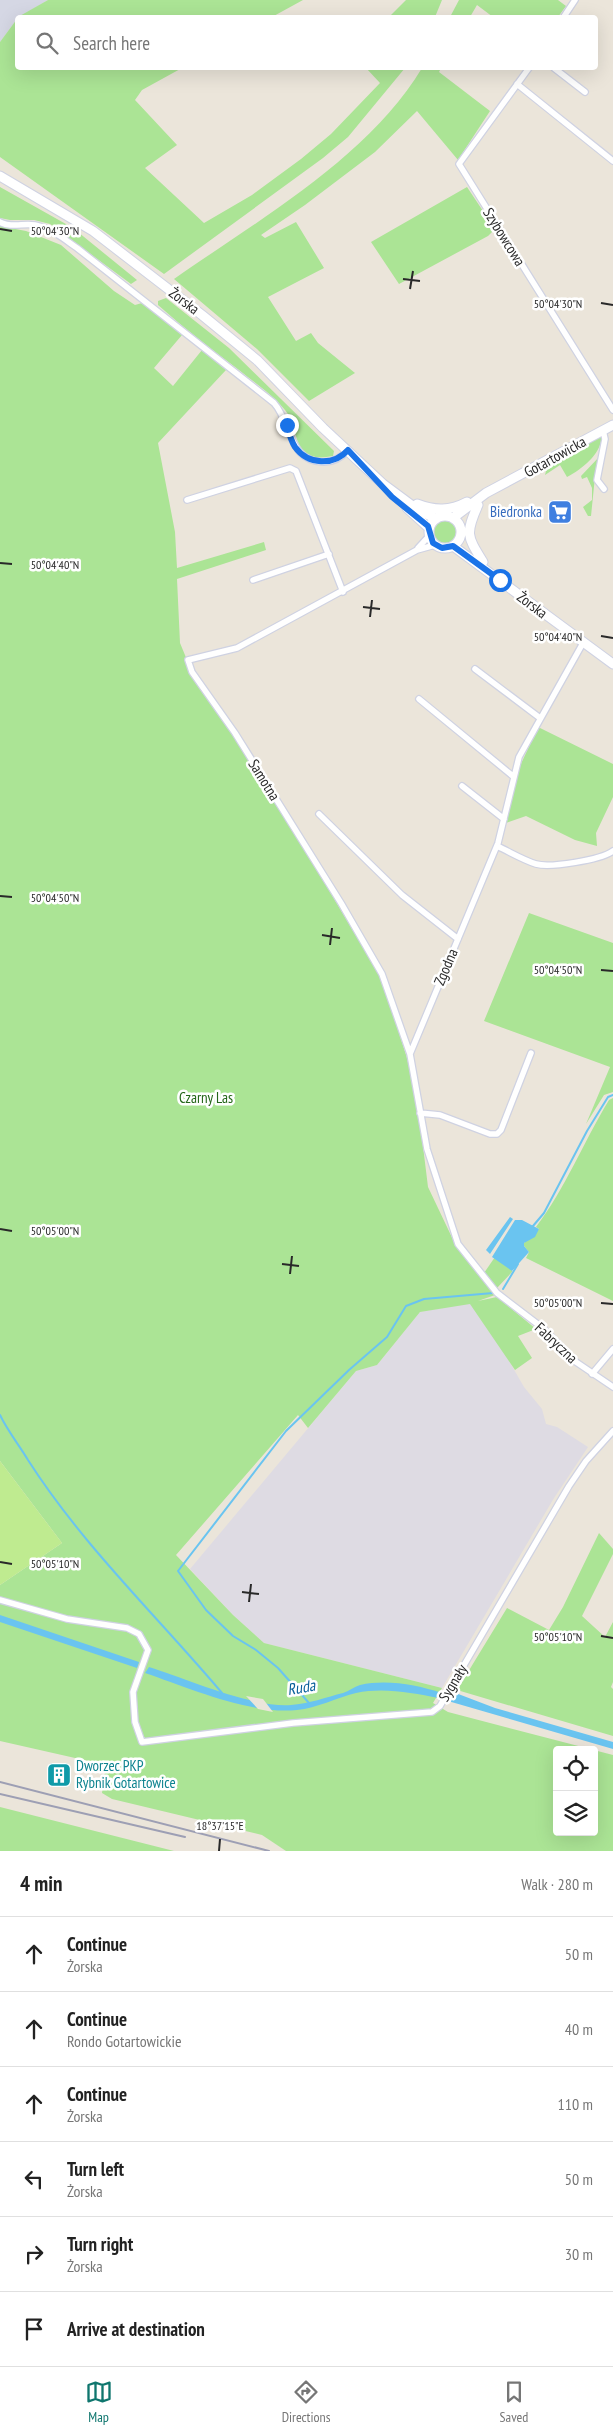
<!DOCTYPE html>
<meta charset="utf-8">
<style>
body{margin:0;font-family:"PT Sans Narrow",sans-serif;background:#f6f6f6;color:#222}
.controls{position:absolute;right:15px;bottom:15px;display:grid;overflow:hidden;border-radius:5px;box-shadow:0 5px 20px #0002}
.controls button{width:45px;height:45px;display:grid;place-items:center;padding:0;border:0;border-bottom:1px solid #e0e0e0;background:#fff;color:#222;font:25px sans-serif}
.stop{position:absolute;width:15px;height:15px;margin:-11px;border:4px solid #1a73e8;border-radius:50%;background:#fff}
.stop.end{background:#1a73e8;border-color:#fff;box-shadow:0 1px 5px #0008}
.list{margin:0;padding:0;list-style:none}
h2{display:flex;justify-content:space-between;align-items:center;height:65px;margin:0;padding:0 20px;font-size:21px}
h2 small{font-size:16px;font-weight:400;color:#767676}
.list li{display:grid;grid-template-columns:32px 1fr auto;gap:15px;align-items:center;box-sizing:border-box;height:75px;padding:0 20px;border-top:1px solid #e0e0e0}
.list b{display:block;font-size:19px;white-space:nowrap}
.list p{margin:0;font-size:16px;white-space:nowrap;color:#767676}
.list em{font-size:16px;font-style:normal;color:#767676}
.icon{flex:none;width:28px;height:28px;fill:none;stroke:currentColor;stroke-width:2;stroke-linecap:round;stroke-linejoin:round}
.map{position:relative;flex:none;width:613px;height:1851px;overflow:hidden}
.search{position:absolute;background:#fff;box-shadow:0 5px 20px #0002;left:15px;right:15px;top:15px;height:55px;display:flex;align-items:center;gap:12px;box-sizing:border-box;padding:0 18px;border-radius:5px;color:#767676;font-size:19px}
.sheet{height:515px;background:#fff}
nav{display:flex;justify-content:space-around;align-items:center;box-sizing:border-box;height:70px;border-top:1px solid #e0e0e0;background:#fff;font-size:14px;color:#767676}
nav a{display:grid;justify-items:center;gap:2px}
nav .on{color:#0f766e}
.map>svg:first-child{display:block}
.industrial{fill:#dedbe3}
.airport{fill:#d5d7e4}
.green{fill:#abe495;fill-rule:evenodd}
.pitch{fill:#bfeb90}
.water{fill:#6ac4f0}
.pier{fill:#ebe5da}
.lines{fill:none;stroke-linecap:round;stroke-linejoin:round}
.stream{stroke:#6ac4f0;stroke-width:2}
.street-casing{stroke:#cfd2e2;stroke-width:8}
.secondary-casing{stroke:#cfd2e2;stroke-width:11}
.street{stroke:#fff;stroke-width:5.5}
.secondary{stroke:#fff;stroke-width:9}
.rail{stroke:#9d9fb4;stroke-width:2}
.route{stroke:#1a73e8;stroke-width:6}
.ticks{fill:none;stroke:#292929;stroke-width:2}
.labels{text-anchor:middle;stroke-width:5;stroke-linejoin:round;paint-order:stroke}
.street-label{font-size:15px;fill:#292929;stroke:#fff}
.shop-label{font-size:15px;fill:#366cbe;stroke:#fff;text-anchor:end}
.park-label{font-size:15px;fill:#236618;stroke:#fff}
.culture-label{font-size:15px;fill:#0d838f;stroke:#fff;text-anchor:start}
.water-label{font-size:16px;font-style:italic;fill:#0b609b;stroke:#fff}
.ticks-label{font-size:12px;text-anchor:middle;fill:#292929;stroke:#fff;stroke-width:5;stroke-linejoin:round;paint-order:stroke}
</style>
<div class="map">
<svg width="613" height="1851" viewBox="0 0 613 1851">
<rect width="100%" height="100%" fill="#ebe5da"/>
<path class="industrial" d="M470,1303L498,1342L524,1387L542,1409L546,1424L557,1427L588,1447L554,1498L442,1688L264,1643L233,1615L190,1569L356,1371L377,1365L420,1312Z"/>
<path class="airport" d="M0,0H48L18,18L0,42Z"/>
<path class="green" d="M48,0H303L272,17H18Z
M406,0H442L435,17H389Z
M459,0H558L566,6L558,17H493L477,5L470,17H450Z
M17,19L18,68H182L142,90L135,100L177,145L145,168L204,223L252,195L301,159L331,134L380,83L366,68H405L348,137L323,158L164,274L0,157V42Z
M422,68H441L439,72L490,111L458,160L417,111L375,152L305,205L261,235L265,238L296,222L324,268L268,297L296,341L311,333L318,343L355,373L309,401L257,349L174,279C258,220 369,157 422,68Z
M0,187L73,228L137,280L131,284L50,224L34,220H10L0,218Z
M467,187L495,229L488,236L399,284L371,242Z
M0,226L26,231L61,245L114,291L135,305L142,303L182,335L154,368L173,386L202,350L226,370L158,443L175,532L177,568L264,542L266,550L177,579L180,643L192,672L235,733L382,979L407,1058L419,1114L428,1187L457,1248L495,1295L478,1301L497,1297L536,1329L518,1336L532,1358L515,1370L470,1304L420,1312L377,1365L356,1371L308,1428L298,1415L176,1555L233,1615L264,1643L442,1688L433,1703L448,1712L613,1755V1851H286L262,1835L112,1799L102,1793L106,1765L0,1741V1585L62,1543L0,1461ZM557,1750H594V1832H557Z
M166,298L229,348L334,451L333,456C289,465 301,428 285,410C272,394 255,383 239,370C211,349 184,328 158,305V301Z
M599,436L602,437C600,455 582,469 567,477L560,465L545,475C549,455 583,445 599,436Z
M600,456L596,467L591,516H588L583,507L592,500V488L587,477L582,479L581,476Z
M434 532a11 11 0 1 1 22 0a11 11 0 1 1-22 0Z
M538,727L613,764V797L596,833L597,846L575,840L526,816L506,823L520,766Z
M529,913L613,943V1092L604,1095L586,1124L610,1067L484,1021Z
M613,1098V1301L526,1258L529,1252L524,1246V1243L539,1229L536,1227C565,1189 584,1141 609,1100Z
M495,1257L512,1268V1272L497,1288L484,1273Z
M599,1533L613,1549V1554L582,1616L605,1637L613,1622V1682L611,1687L613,1689V1736L457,1690L507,1608L549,1630L563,1607Z
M0,1807L174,1851H0Z"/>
<path class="pitch" d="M0,1461L62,1543L0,1585Z"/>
<path class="water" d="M510,1217L513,1219L490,1254L486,1250Z
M515,1220H522L539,1229L535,1237L524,1243V1246L529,1252L512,1271L492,1257Z
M0,1615L139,1662L137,1668L0,1622Z
M149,1667C187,1679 253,1708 291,1705C308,1704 327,1697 343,1693C349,1691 354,1687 360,1685C387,1679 417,1685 442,1693L439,1698C412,1693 384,1687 356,1693C336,1698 317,1708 297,1710C251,1715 189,1688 145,1673Z
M453,1692L495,1708L613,1742V1749L448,1701Z"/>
<path class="pier" d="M246,1696L263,1699L273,1712L258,1709Z"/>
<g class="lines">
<path class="stream" d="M533,1226L544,1213L587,1131L608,1097L613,1095
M503,1289L518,1264
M0,1415C7,1430 19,1445 28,1460C83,1546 157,1616 222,1693
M309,1703L278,1668L256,1650L233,1636L206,1610L178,1571L286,1431L349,1370L387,1337L406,1306L424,1299L493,1293"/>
<defs>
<path id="street" d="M563,18L575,0
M529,68L459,164L613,410
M554,68L585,92
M517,84L613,161
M0,222C10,228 24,223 35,225C51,228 64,239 77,248L274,403C292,423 288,462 324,462C334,462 341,458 348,450
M603,430L605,439L597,480L604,489
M187,500L290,468L296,471L343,592
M435,545L417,550L237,648L188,660L192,672L235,733L341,903L382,974L410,1054L427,1149L458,1244L497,1293L544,1329L576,1362L613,1387
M418,548L429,536
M253,580L329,554
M475,669L540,718
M419,699L514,777
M462,786L504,819
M319,814L402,895L458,939
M497,846C510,852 523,860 536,864C550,868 601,860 613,851
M410,1054L498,843L519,757L583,643
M420,1113L440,1115L490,1134H497L501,1130L531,1053
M592,1374L613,1349
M0,1600L67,1619L127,1628L139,1634L148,1650L133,1692L135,1722L142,1742L293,1723L432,1712L440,1706L569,1486L586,1461L613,1431"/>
<path id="secondary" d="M0,176L93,231L202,315L257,360L323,428L383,484L414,507L436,519
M417,504C435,511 450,511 467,502
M478,505C465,534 467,536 483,562
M407,508L429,528
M429 532a16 16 0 1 1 32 0a16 16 0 1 1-32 0Z
M453,518L486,493L613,425
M453,546L613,664"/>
</defs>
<use href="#street" class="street-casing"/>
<use href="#secondary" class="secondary-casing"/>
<use href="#street" class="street"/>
<use href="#secondary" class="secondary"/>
<path class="rail" d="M0,1782L269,1851
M0,1794L185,1837"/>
</g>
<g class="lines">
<path class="route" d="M287,425C289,433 291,441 295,447C308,465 334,466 348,450L392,497L428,526L433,543L442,548L453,546L500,580"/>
</g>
<path class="ticks" d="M0,229L12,231M403,279L420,281M410,289L413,271M601,303L613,305M0,563L12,564M363,607L380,609M370,617L372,600M601,636L613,638M0,896L12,897M322,935L340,938M330,945L332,928M601,970L613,971M0,1229L12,1231M282,1264L299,1266M290,1274L292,1256M601,1303L613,1304M0,1562L12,1564M242,1592L259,1594M249,1602L251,1584M601,1636L613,1638M219,1851L220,1839"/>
<defs>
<symbol id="supermarket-square" viewBox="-11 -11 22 22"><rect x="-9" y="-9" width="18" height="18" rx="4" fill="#3f7fe0" stroke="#fff"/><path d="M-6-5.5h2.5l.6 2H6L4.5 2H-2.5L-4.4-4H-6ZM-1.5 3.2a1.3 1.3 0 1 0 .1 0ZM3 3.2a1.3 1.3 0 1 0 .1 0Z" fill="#fff"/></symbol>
<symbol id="building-square" viewBox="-11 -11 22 22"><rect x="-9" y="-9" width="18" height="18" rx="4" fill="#0f9aa8" stroke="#fff"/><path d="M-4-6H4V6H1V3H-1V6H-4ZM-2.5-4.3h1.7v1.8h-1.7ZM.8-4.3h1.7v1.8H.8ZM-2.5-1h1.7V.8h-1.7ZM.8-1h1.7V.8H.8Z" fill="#fff"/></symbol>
</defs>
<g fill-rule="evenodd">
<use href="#supermarket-square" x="546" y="498" width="28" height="28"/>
<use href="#building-square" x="45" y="1761" width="28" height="28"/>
</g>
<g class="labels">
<g class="street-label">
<text transform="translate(504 237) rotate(58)" y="5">Szybowcowa</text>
<text transform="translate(184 301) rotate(37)" y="5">Żorska</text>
<text transform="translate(555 457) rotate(-29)" y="5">Gotartowicka</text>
<text transform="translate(532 605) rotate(37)" y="5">Żorska</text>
<text transform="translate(264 780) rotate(58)" y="5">Samotna</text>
<text transform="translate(446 967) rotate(-67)" y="5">Zgodna</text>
<text transform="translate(556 1343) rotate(43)" y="5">Fabryczna</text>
<text transform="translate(453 1683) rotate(-59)" y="5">Sygnały</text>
</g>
<g class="shop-label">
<text x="542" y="517">Biedronka</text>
</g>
<g class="park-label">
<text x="206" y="1103">Czarny Las</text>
</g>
<g class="culture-label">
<text x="76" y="1771">Dworzec PKP<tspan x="76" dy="17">Rybnik Gotartowice</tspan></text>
</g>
<g class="water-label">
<text transform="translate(301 1687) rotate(-10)" y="6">Ruda</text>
</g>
</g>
<g class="ticks-label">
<text x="55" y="235">50°04'30"N</text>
<text x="558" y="308">50°04'30"N</text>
<text x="55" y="569">50°04'40"N</text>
<text x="558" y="641">50°04'40"N</text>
<text x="55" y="902">50°04'50"N</text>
<text x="558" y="974">50°04'50"N</text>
<text x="55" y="1235">50°05'00"N</text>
<text x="558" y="1307">50°05'00"N</text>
<text x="55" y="1568">50°05'10"N</text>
<text x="558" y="1641">50°05'10"N</text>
<text x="220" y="1830">18°37'15"E</text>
</g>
</svg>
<div class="controls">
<button><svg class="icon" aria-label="locate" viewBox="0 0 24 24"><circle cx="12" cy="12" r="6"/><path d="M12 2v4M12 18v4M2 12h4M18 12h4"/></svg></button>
<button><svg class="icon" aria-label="layers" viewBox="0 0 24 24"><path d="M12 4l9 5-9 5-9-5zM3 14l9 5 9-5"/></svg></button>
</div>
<div class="stop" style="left:500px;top:580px"></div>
<div class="stop end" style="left:287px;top:425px"></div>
<div class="search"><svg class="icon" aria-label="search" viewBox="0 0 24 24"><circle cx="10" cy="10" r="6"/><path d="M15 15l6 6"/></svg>Search here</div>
</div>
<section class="sheet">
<h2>4 min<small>Walk · 280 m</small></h2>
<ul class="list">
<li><svg class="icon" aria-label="ahead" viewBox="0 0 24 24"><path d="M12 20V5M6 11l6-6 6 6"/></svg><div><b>Continue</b><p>Żorska</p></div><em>50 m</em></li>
<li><svg class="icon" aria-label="ahead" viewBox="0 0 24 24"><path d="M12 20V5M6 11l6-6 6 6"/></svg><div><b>Continue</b><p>Rondo Gotartowickie</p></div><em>40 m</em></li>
<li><svg class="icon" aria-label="ahead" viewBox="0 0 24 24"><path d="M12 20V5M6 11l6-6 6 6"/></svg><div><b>Continue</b><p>Żorska</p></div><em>110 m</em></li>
<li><svg class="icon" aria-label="left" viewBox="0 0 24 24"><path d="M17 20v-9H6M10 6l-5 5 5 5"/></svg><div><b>Turn left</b><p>Żorska</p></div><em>50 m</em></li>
<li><svg class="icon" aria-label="right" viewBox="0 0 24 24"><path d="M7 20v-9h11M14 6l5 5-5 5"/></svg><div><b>Turn right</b><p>Żorska</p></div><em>30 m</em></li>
<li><svg class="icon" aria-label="arrive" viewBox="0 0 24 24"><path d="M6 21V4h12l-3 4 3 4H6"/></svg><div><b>Arrive at destination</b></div></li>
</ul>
</section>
<nav>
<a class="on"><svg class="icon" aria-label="map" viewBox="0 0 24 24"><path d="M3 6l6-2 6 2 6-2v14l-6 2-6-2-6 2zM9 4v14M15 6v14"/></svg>Map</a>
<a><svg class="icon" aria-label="directions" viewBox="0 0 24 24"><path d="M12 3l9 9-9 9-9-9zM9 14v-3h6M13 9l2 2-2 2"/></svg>Directions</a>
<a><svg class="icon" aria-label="saved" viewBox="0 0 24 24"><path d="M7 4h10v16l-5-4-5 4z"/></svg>Saved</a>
</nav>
